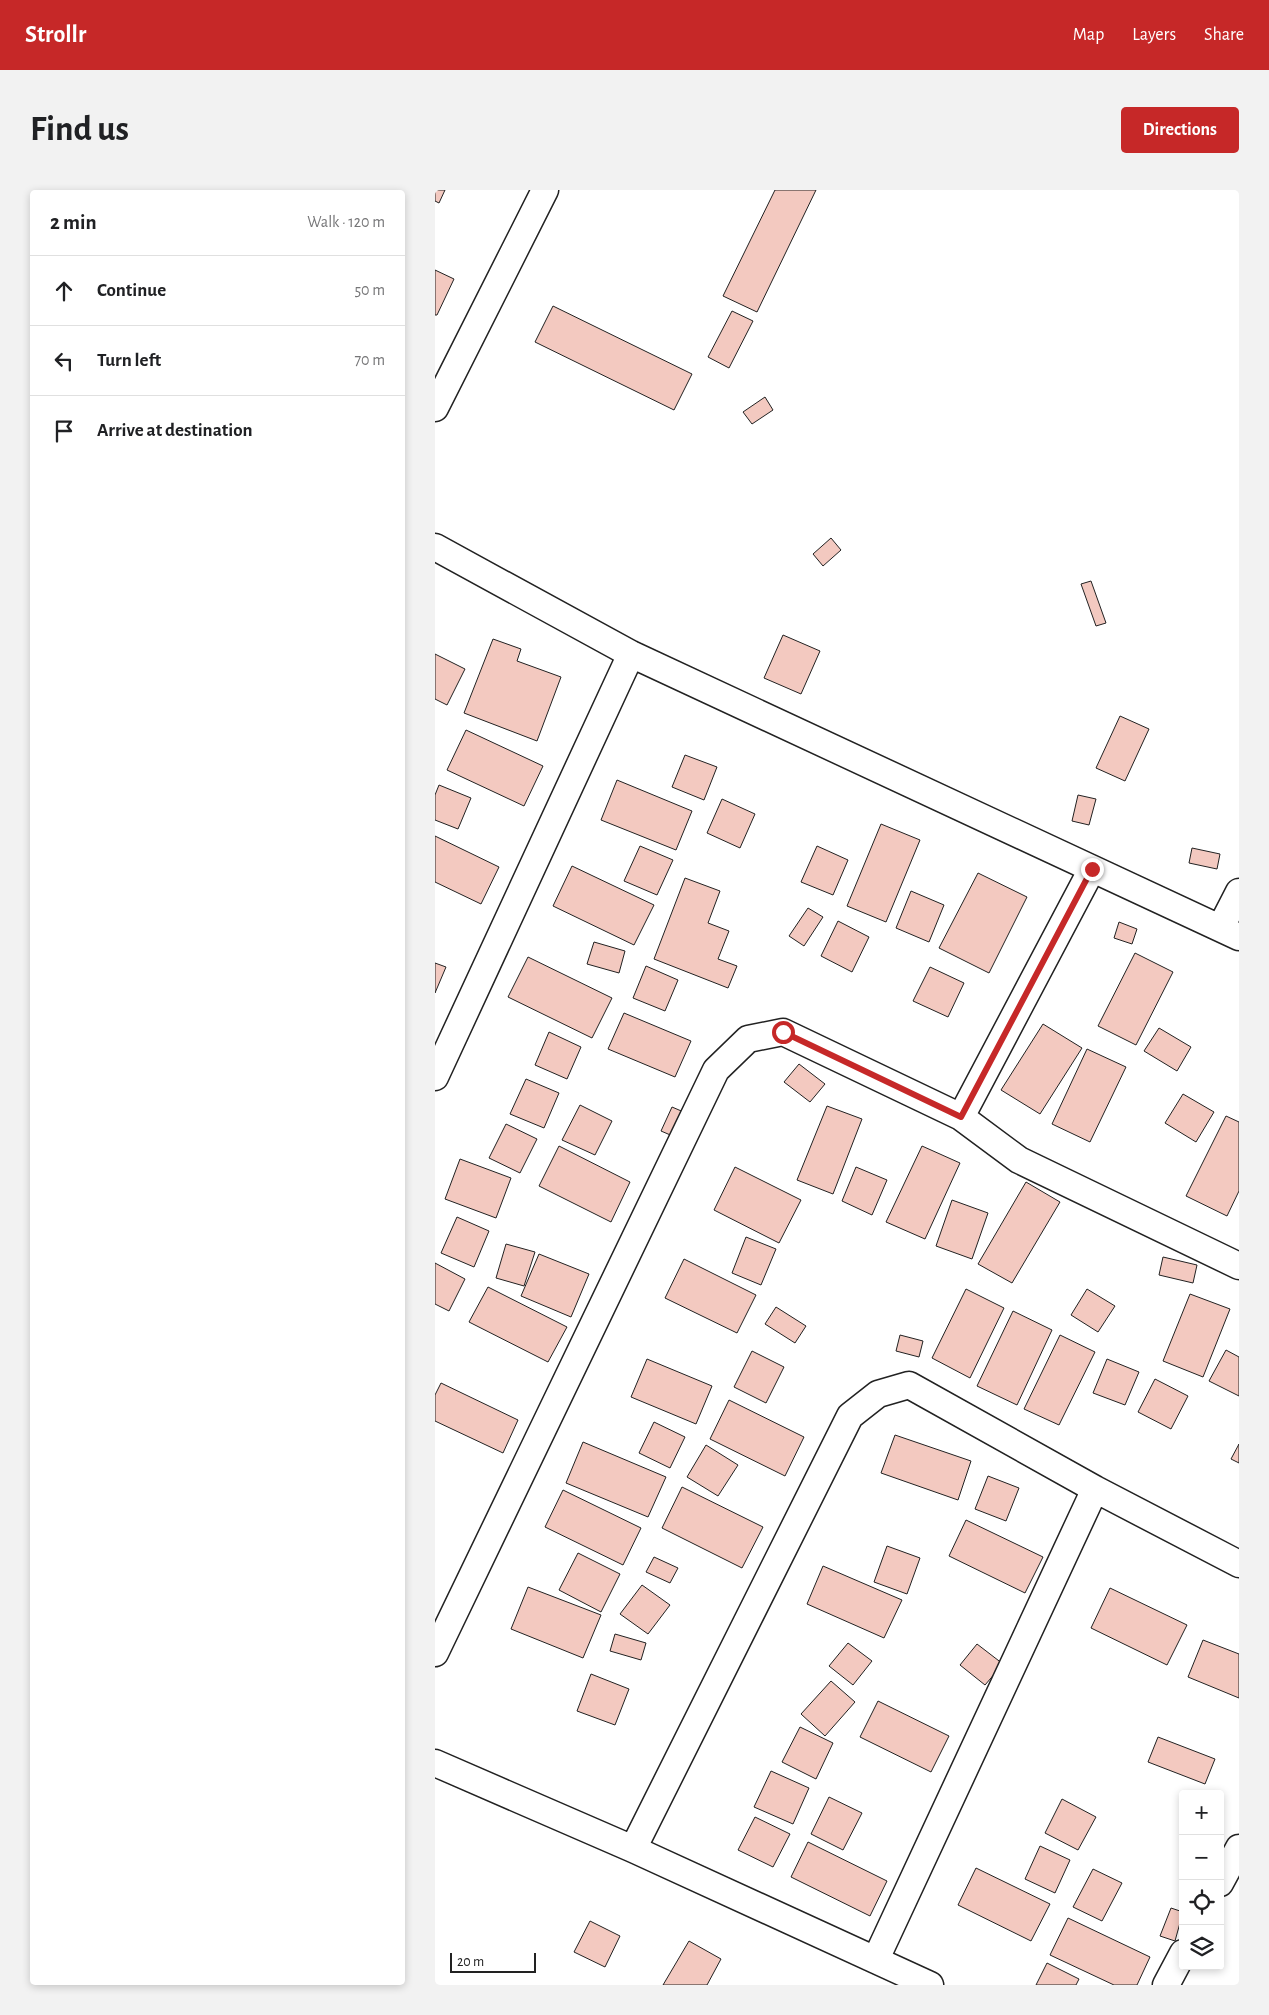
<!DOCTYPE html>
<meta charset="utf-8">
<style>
body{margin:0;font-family:"Alegreya Sans",sans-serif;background:#f2f2f2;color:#202124}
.controls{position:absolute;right:15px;bottom:15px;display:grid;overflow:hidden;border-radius:5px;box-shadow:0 2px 8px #0003}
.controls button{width:45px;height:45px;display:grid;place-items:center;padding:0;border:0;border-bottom:1px solid #e0e0e0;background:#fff;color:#202124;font:25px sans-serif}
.scale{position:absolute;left:15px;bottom:12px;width:86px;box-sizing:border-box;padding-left:5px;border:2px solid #222;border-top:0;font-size:14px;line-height:18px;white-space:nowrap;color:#222;-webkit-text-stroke:4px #fff;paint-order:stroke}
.stop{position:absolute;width:15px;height:15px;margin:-11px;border:4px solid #c62828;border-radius:50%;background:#fff}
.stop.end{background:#c62828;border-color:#fff;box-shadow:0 1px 5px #0008}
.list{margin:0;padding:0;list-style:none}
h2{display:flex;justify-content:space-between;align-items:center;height:65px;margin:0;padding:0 20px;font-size:21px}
h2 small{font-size:16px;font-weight:400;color:#757577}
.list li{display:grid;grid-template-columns:32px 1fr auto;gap:15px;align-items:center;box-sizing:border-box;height:70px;padding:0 20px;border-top:1px solid #e0e0e0}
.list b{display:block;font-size:19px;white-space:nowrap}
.list em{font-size:16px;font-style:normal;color:#757577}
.icon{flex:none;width:28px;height:28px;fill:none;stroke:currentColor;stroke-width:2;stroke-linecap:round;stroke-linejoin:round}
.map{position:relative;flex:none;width:804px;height:1795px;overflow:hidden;border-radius:5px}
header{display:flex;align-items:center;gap:30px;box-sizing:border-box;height:70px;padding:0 25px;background:#c62828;color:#fff}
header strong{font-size:24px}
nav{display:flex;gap:28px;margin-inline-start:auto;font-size:18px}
.intro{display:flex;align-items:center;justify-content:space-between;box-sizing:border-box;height:120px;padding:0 30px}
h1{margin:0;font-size:35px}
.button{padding:12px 22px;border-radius:5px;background:#c62828;color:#fff;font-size:18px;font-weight:700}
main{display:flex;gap:30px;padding:0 30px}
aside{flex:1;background:#fff;border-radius:5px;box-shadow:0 2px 8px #0003}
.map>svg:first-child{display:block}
.building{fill:#f3c9c0;stroke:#222}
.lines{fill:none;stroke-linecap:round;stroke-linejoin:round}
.street-casing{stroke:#222;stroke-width:29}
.street{stroke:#fff;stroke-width:26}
.route{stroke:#c62828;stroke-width:6}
</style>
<header>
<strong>Strollr</strong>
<nav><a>Map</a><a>Layers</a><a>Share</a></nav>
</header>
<div class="intro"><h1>Find us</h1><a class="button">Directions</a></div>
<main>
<aside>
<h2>2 min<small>Walk · 120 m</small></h2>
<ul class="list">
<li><svg class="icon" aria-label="ahead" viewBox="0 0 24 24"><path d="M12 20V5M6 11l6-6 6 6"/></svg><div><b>Continue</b></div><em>50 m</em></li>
<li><svg class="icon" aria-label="left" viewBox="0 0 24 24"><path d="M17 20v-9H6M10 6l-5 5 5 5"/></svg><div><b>Turn left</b></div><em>70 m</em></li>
<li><svg class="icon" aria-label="arrive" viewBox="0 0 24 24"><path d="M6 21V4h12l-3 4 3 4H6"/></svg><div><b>Arrive at destination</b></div></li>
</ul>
</aside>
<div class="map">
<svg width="804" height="1795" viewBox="0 0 804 1795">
<rect width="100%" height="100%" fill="#fff"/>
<path class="building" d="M0,0H10L4,13L0,11Z
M340,0H381L322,122L288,106Z
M0,80L19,89L2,125H0Z
M118,116L257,184L239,220L100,152Z
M297,121L318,131L294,178L273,167Z
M330,207L338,220L317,234L308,222Z
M396,348L406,360L388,376L378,364Z
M656,391L671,433L661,436L646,394Z
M348,445L385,461L366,504L329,488Z
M58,449L86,459L82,471L126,487L102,551L29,523Z
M0,464L30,479L12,515L0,509Z
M685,526L714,539L690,591L661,578Z
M31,540L108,576L89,616L12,580Z
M250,565L282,577L269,610L237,597Z
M182,590L257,621L241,660L166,630Z
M4,595L36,608L23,639L0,630V605Z
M643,605L661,609L654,635L637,631Z
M287,609L320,624L305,658L272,643Z
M446,634L485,650L451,732L412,716Z
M0,646L64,677L46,714L0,692Z
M205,656L238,670L222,705L189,691Z
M382,656L413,670L398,705L366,692Z
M757,658L785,664L782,679L754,673Z
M137,676L219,715L199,755L118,716Z
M543,683L592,707L554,783L504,758Z
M250,688L285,701L273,733L294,741L283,769L302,776L293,798L219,769Z
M476,701L509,715L494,752L461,738Z
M373,718L388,727L369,756L354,746Z
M403,731L434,747L417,782L386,766Z
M684,732L702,739L697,754L679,748Z
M159,752L190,761L184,783L152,774Z
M700,763L738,782L701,855L663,836Z
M93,767L177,808L157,848L73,807Z
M0,773L11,777L0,803Z
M211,776L243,790L230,821L198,808Z
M495,777L529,793L513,827L478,811Z
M189,823L256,851L240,887L173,859Z
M608,834L647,858L605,924L566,900Z
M724,838L756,857L742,881L709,861Z
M114,842L146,857L132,889L100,875Z
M652,859L691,877L655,952L617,934Z
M364,874L390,894L375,912L349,892Z
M91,889L124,903L109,938L75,924Z
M748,904L779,922L761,952L730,933Z
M145,915L177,931L160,965L127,950Z
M392,916L427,929L398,1004L362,990Z
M237,917L251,923L240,947L226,941Z
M791,926L804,932V1001L792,1026L751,1006Z
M71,934L102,949L85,983L54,968Z
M124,956L195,992L176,1032L104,996Z
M487,956L525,973L490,1049L451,1032Z
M25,969L76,988L61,1028L10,1009Z
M300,977L366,1010L344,1053L279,1020Z
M421,977L452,990L437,1025L407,1011Z
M591,992L625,1012L577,1093L543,1074Z
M517,1010L553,1023L537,1069L501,1056Z
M22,1027L54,1041L39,1077L6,1063Z
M311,1047L341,1059L326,1095L297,1083Z
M71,1054L100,1062L89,1096L61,1088Z
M104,1064L154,1084L136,1127L86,1106Z
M728,1067L762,1075L758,1093L724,1085Z
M249,1069L321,1105L302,1143L230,1108Z
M0,1073L30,1089L14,1121L0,1114Z
M53,1097L132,1137L113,1172L34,1132Z
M531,1099L569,1118L535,1188L497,1168Z
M652,1099L680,1116L663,1142L636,1125Z
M755,1104L795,1119L768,1187L728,1171Z
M341,1117L371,1136L360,1153L330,1134Z
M578,1121L617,1140L582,1215L542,1196Z
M465,1145L488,1151L484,1167L461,1161Z
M625,1145L660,1162L624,1235L589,1219Z
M791,1160L804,1167V1206L774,1191Z
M317,1161L349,1177L331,1213L299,1197Z
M212,1169L277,1196L261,1234L196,1207Z
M672,1169L704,1182L690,1215L658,1203Z
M720,1189L753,1206L736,1239L703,1222Z
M6,1193L83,1230L68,1263L0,1231V1205Z
M294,1210L369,1247L350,1286L275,1249Z
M219,1232L250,1247L235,1278L204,1263Z
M460,1245L536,1271L523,1310L446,1283Z
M148,1252L231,1287L213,1327L131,1293Z
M804,1254V1273L796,1269Z
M271,1255L303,1275L283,1306L252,1287Z
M553,1286L584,1298L571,1331L540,1319Z
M247,1297L328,1337L307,1378L227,1338Z
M128,1300L206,1338L188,1375L110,1337Z
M531,1330L608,1367L590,1403L514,1366Z
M452,1356L485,1368L472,1404L439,1392Z
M143,1363L185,1384L166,1422L124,1400Z
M219,1367L243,1378L235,1393L211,1382Z
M388,1376L467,1410L449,1448L372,1414Z
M207,1395L235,1415L213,1444L185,1424Z
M93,1397L166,1425L148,1468L76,1439Z
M675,1398L752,1435L732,1475L656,1438Z
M180,1444L211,1453L206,1470L175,1461Z
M768,1450L804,1464V1508L753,1487Z
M413,1453L437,1471L418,1495L394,1476Z
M542,1454L568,1474L550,1495L525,1475Z
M156,1484L194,1499L180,1535L142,1521Z
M396,1491L420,1512L390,1546L366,1524Z
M443,1511L514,1546L496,1582L425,1547Z
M365,1537L398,1553L381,1589L347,1572Z
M723,1547L780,1569L770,1594L713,1572Z
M336,1581L374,1598L358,1634L319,1617Z
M394,1607L427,1623L408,1660L376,1644Z
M627,1609L661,1627L643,1660L610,1643Z
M320,1627L355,1644L338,1677L303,1660Z
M373,1652L452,1691L435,1726L356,1687Z
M605,1656L635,1670L620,1703L590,1689Z
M541,1678L615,1714L596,1751L523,1715Z
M658,1679L687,1693L667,1731L638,1717Z
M736,1718L748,1722L740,1751L725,1746Z
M633,1728L715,1767L702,1795H679L615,1765Z
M155,1731L185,1746L170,1777L139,1762Z
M254,1751L286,1769L272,1795H228Z
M612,1773L644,1789L641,1795H601Z"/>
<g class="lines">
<defs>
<path id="street" d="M0,218L110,0
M0,357L196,464L804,747
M786,737L804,702
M0,887L196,464
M526,927L657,679
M0,1463L281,880L313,849L348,842L526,927L584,970L804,1076
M0,1573L198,1659L495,1795
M198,1659L415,1226L443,1204L474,1195L660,1299L804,1374
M785,1693L804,1658
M441,1769L660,1299
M731,1795L748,1763"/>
</defs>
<use href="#street" class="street-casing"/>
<use href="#street" class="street"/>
</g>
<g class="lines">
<path class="route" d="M348,842L526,927L657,679"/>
</g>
</svg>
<div class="controls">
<button>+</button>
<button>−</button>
<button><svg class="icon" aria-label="locate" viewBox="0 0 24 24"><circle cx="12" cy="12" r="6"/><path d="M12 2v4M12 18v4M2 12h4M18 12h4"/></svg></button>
<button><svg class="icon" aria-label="layers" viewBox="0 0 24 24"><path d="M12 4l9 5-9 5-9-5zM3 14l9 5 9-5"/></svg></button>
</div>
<div class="scale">20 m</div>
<div class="stop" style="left:348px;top:842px"></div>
<div class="stop end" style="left:657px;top:679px"></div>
</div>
</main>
